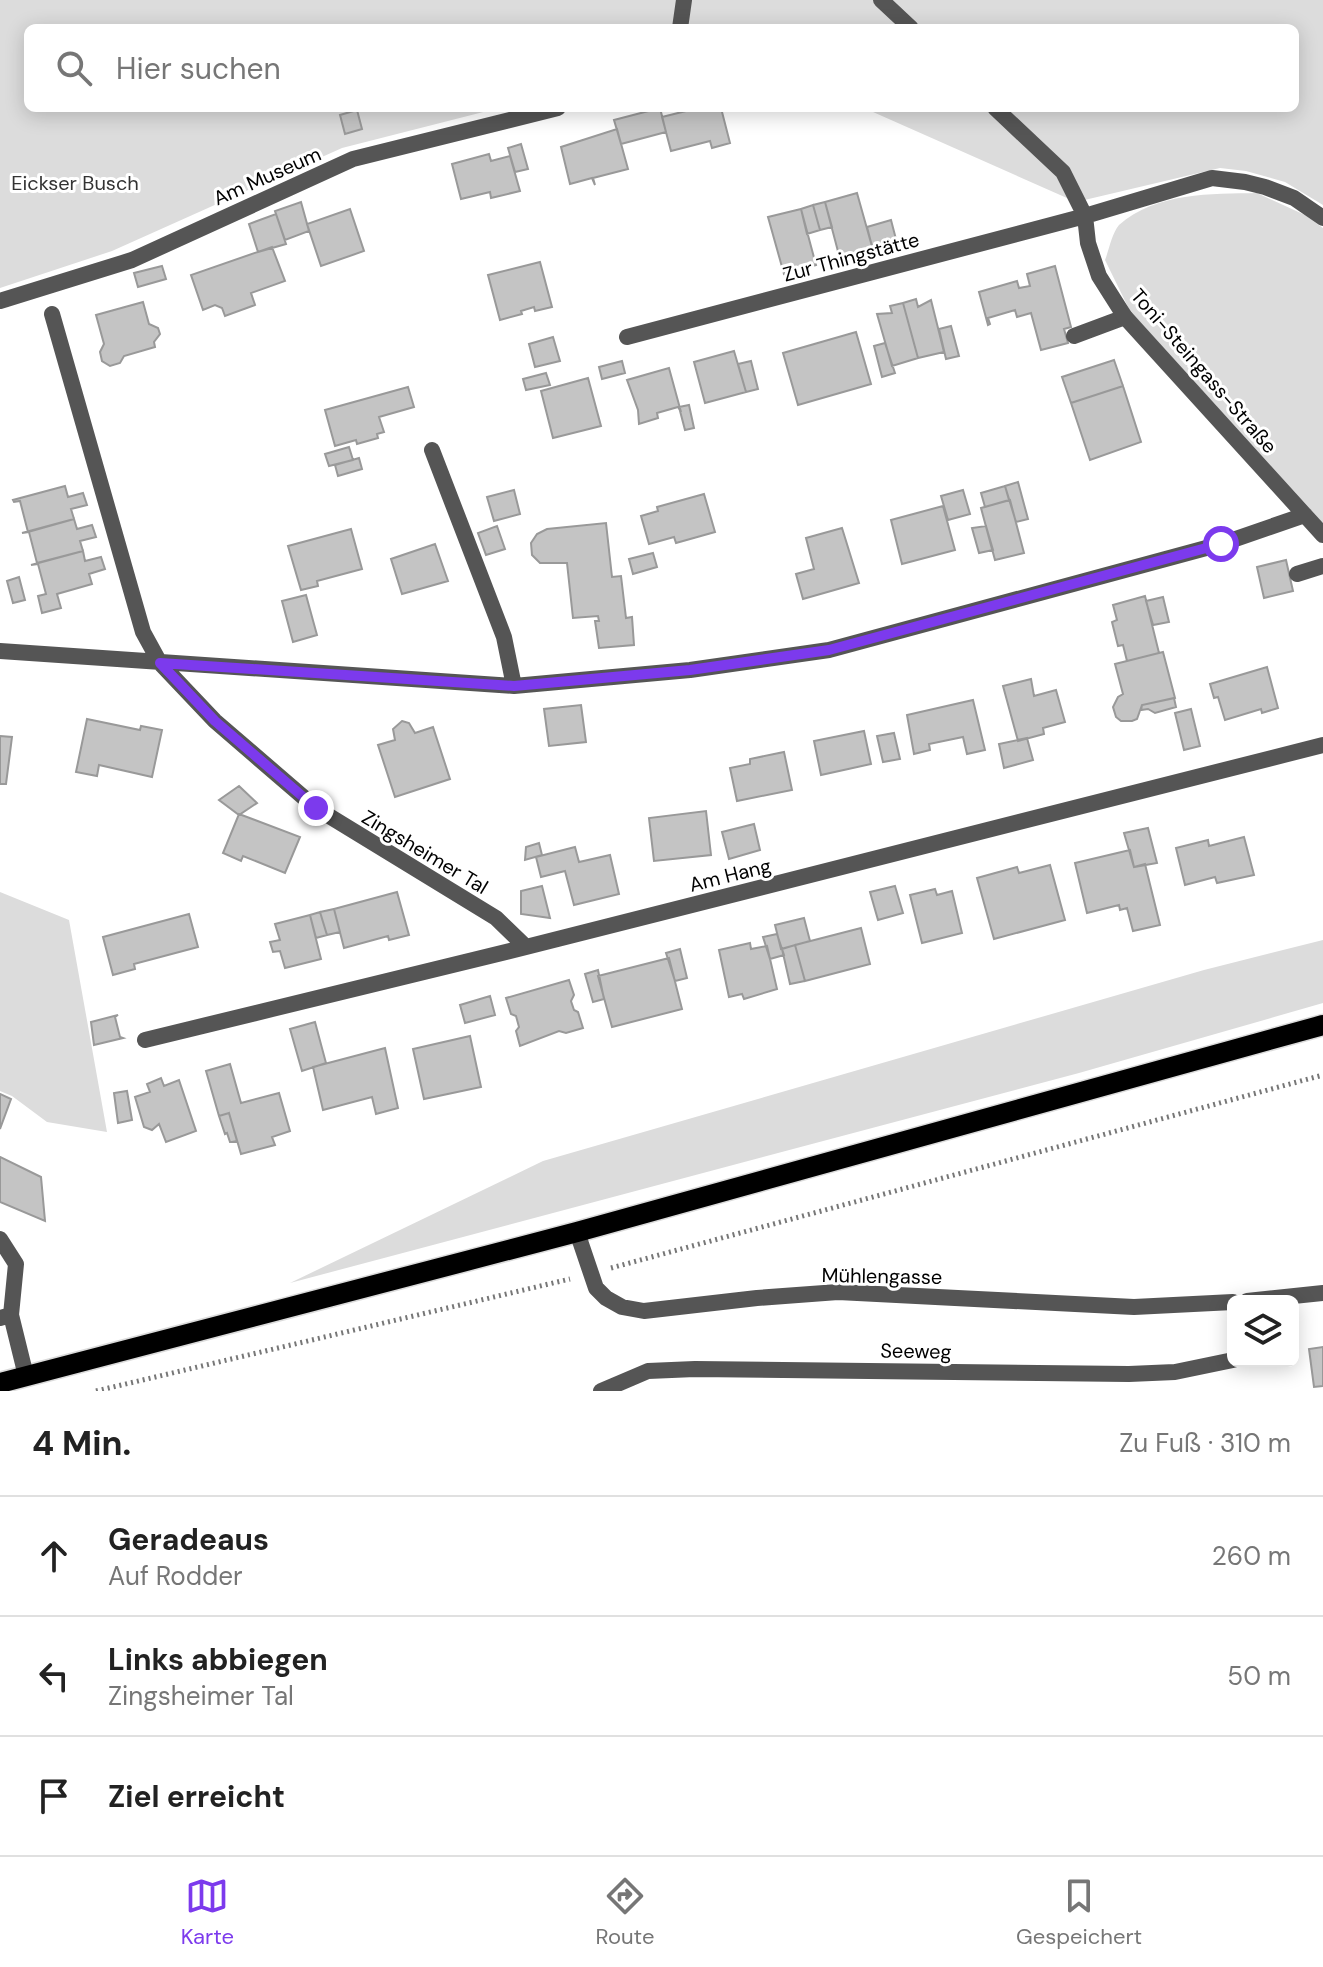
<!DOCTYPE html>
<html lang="de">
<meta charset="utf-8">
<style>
body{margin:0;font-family:"DM Sans",sans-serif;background:#f2f2f2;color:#222}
.controls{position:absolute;right:24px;bottom:24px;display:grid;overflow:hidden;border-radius:12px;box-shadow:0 4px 20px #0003}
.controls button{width:72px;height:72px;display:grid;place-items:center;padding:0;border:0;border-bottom:2px solid #e0e0e0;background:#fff;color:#222;font:40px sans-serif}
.stop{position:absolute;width:24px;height:24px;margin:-18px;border:6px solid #7c3aed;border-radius:50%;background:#fff}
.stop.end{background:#7c3aed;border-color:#fff;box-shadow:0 2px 8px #0008}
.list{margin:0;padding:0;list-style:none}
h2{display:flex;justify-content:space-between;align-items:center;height:104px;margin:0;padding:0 32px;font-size:34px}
h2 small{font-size:26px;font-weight:400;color:#767676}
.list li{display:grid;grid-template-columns:52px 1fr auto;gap:24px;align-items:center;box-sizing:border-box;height:120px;padding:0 32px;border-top:2px solid #e0e0e0}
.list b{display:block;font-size:30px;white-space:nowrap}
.list p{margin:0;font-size:26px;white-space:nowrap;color:#767676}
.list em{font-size:26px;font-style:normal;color:#767676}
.icon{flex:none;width:44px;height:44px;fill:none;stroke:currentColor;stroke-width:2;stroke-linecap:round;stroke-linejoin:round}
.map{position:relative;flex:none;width:1323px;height:1391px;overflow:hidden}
.search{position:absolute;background:#fff;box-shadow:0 4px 20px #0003;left:24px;right:24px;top:24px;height:88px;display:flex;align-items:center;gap:20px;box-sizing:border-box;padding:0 28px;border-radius:12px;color:#767676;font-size:30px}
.sheet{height:464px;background:#fff}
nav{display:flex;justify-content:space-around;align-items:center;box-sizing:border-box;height:112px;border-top:2px solid #e0e0e0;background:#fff;font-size:22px;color:#767676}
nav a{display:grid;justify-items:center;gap:4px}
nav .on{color:#7c3aed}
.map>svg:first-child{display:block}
.green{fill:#dcdcdc}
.building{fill:#c4c4c4;stroke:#999;stroke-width:2}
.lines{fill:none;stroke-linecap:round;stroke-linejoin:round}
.primary-casing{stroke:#dbdbdb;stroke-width:23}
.path{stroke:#777;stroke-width:5;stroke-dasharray:2 4;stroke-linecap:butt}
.lane{stroke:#555;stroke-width:16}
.street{stroke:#555;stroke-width:16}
.primary{stroke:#000;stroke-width:20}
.route{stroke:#7c3aed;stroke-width:10}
.labels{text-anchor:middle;stroke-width:6;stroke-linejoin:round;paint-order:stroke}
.street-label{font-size:20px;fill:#000;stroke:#fff}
.park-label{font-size:20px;fill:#333;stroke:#fff}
</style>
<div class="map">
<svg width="1323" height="1391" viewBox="0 0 1323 1391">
<rect width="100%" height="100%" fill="#fff"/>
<path class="green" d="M0,0H1323V205L1285,182L1246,171L1220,168L1076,202L864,108H1295V28H28V108H499L342,148L112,251L0,288Z
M1257,193L1305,215L1323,228V523L1130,311L1105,260C1109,250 1112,233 1119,225C1156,192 1212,194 1257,193Z
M0,892L69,920L107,1132L47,1122L12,1096L0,1091Z
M1323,940V1003L1079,1073L290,1283L543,1161L1204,970Z"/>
<path class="building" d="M660,108L666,132L621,144L614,120Z
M698,108H703V110L721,108L730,143L712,148L710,141L671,151L662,117Z
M357,110L362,129L345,134L340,115Z
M617,129L628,169L593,178L595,185L592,178L570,184L561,147Z
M521,144L528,169L515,172L508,148Z
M489,154L491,161L510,156L520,191L491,198L490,192L461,199L452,164Z
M857,193L873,250L840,259L825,202Z
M301,202L309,231L285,240L275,211Z
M825,202L832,227L820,230L813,205Z
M813,205L820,230L807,234L801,209Z
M350,209L364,251L321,266L307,224Z
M801,209L816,265L784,274L768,217Z
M276,214L286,244L258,252L249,224Z
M891,220L897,243L873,250L867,227Z
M272,247L285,281L251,293L255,305L225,316L222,308L215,305L203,310L191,275Z
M540,262L552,307L535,311L534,307L521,311L522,314L500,320L488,275Z
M162,266L166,279L138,287L134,273Z
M1055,266L1071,327L1064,329L1068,343L1041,350L1031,313L1017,317L1015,310L988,318L990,324L988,325L979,292L1017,281L1019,288L1030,286L1027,274Z
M916,299L918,307L931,300L944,352L918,358L903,303Z
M143,302L149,324L158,328L160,334L154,342L155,347L124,356L120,363L110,366L102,361L100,352L104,344L96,315Z
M903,303L918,358L892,366L877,314L892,313L890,306Z
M951,326L959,356L946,359L939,329Z
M856,332L871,384L798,405L783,353Z
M553,337L560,361L535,367L529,344Z
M885,343L895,373L882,377L874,346Z
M734,351L746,392L705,403L694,362Z
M1114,360L1123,386L1071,403L1062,377Z
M622,361L625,373L602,379L599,367Z
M751,361L758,389L746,392L738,364Z
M669,368L681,412L678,407L657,413L658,418L639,424L638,410L627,380Z
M546,373L550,385L526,390L523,379Z
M588,378L601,426L553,438L541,391Z
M1123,386L1141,442L1090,460L1071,403Z
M408,387L414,407L379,417L384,432L377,434L378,438L357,444L356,440L335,446L325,410Z
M689,405L694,428L685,430L679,407Z
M349,447L353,460L329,466L325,454Z
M359,458L362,469L338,476L335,465Z
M1018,482L1028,519L1016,522L1005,486Z
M65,486L68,497L83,493L87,505L71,509L74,519L28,532L20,501L14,502L13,500Z
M1005,486L1009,500L985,507L981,493Z
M514,490L520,514L494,521L487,497Z
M963,490L970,514L948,520L941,496Z
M704,494L715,532L676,543L674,537L649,544L641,516L658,511L657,507Z
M1010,500L1024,553L995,560L981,508Z
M943,506L955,550L902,564L891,520Z
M74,519L77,529L92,525L96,537L80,541L83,551L37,563L29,532L22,533Z
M606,523L612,577L621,576L626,618L632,617L634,645L599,648L595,621H599L598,616L573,618L567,563H540L532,555L531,543L537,534L547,529Z
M497,526L505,549L486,555L478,533Z
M986,526L993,550L979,553L972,528Z
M842,528L859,583L803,599L796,574L814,569L806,538Z
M351,529L362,569L317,581L318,586L301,590L288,546Z
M435,544L448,581L402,594L391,559Z
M83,551L85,561L101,557L105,569L89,574L92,584L57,594L61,608L42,613L38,596L46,594L38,564L31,565Z
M653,553L657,567L633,574L629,559Z
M1286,560L1293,591L1264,598L1257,567Z
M19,577L25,600L13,603L7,581Z
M306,595L317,635L293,642L282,601Z
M1145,596L1159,653L1127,661L1123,645L1118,646L1112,622L1117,620L1113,605Z
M1163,597L1169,622L1153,625L1146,601Z
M1163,652L1175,698L1142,705L1137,719L1132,721H1121L1116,717L1113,707L1118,697L1123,694L1115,664Z
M1267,667L1278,708L1262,713L1261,709L1225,720L1218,697L1214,698L1210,684Z
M1031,679L1034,696L1056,690L1065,722L1043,728L1044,734L1018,741L1003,686Z
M1174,698L1176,707L1155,713L1148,709L1141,710L1142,705Z
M973,700L985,750L967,754L963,737L929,744L930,750L914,754L907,715Z
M581,705L586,742L549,746L544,709Z
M1191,709L1200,746L1184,750L1175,713Z
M87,719L140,730L141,726L162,730L152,777L99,765L97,776L76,772Z
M402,721L409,723L415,733L433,727L450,779L395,797L378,745L395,740L393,729Z
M864,731L871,764L821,775L814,741Z
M894,733L900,759L883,762L877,736Z
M0,736L12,737L6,784H0Z
M1027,738L1033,760L1004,768L999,744Z
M784,752L792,790L737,801L730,768L750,764V759Z
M239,786L257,803L239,815L219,800Z
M706,811L711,855L654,861L649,818Z
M239,814L300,837L285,873L243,856L241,861L223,853Z
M754,824L760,850L729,859L722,832Z
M1148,828L1157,863L1134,867L1124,833Z
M1244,837L1254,875L1217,883L1215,877L1185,885L1176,848L1208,840L1209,846Z
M539,843L542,855L525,860L526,847Z
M575,847L579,862L610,855L619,894L574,905L565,871L541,877L536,857Z
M1130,850L1134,867L1145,864L1160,925L1133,931L1127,908L1120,910L1119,905L1087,913L1075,863Z
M1050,865L1065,920L994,939L977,878L1017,867L1019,873Z
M542,886L550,918L521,914V891Z
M895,886L903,913L878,920L870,892Z
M935,889L937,895L952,891L962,933L922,943L910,895Z
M397,892L409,935L389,940L388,936L344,948L334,909Z
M334,909L340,932L327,935L320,912Z
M320,912L327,935L316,938L310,915Z
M189,914L198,947L134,964L135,969L113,975L103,937Z
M310,915L321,959L285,968L280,951L273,952L270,942L280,940L275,924Z
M804,918L810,941L781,949L775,925Z
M861,928L870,964L805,981L795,945Z
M777,934L784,955L770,959L763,937Z
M750,943L751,949L767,946L777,989L744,999L742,994L729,997L719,950Z
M795,945L805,981L790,984L782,949Z
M680,949L687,978L675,981L666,953Z
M669,958L682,1009L612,1027L598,976Z
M598,970L604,999L593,1002L585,974Z
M569,980L574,995L571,1001L574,1010L578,1012L583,1028L566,1033L559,1031L520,1046L516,1031L519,1027L516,1016L511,1014L506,998Z
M490,996L495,1015L465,1023L460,1005Z
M118,1015L115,1017L120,1037L123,1038L94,1045L91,1022Z
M315,1022L326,1063L302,1071L290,1029Z
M470,1036L481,1087L424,1099L413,1049Z
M385,1048L398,1108L376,1114L372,1097L323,1110L313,1067Z
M230,1064L241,1103L279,1093L290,1131L272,1137L275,1145L241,1154L229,1113L219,1116L206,1071Z
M161,1078L164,1086L179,1080L196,1131L166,1142L159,1124L152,1130L144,1127L135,1097L150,1092L147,1084Z
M127,1091L132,1120L118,1123L114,1093Z
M0,1094L11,1099L0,1129Z
M229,1113L237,1141L232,1142H230L227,1133L225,1134L219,1116Z
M0,1157L41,1177L45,1221L0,1202Z
M1323,1347V1386L1314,1387L1309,1349Z"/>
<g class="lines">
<defs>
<path id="primary" d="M0,1383L577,1232L1323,1025"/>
</defs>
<use href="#primary" class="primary-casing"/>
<path class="path" d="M611,1268L1323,1075
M96,1391L570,1279"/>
<path class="lane" d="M1074,336L1125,317
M1297,574L1323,566
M0,1239L16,1264L11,1315L0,1318
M11,1315L26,1376"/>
<path class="street" d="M881,0L911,28
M680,28L684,0
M995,108L1063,172L1085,216L1088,243L1099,276L1125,317L1323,535
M0,301L132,260L353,159L558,108
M52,314L143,632L160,663L215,721L316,808L496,918L526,947
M627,337L1085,216L1212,178L1245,182L1265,187L1294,198L1323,218
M432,450L504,637L514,686
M0,651L514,686L690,670L829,650L1221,544L1305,515
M145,1040L526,947L1323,745
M577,1232L596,1288L606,1298L622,1307L644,1311L757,1298L838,1292L1134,1307L1233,1302
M1247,1301L1323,1293
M601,1391L648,1371L695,1369L1129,1374L1175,1372L1233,1360"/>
<use href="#primary" class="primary"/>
</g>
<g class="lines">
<path class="route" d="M316,808L215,721L160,663L514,686L690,670L829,650L1221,544"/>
</g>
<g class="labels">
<g class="street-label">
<text transform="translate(267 176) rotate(-24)" y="7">Am Museum</text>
<text transform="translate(851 257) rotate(-15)" y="7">Zur Thingstätte</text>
<text transform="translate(1204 371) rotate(49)" y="7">Toni-Steingass-Straße</text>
<text transform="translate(425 852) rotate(31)" y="7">Zingsheimer Tal</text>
<text transform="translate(730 875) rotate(-14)" y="7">Am Hang</text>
<text transform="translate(882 1276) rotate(1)" y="7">Mühlengasse</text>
<text transform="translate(916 1351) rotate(1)" y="7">Seeweg</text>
</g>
<g class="park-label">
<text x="75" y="190">Eickser Busch</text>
</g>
</g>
</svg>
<div class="controls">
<button><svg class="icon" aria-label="layers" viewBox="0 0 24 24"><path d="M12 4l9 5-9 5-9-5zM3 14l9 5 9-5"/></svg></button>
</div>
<div class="stop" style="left:1221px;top:544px"></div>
<div class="stop end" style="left:316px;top:808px"></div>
<div class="search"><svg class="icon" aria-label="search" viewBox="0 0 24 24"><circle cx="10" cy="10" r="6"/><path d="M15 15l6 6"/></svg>Hier suchen</div>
</div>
<section class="sheet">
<h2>4 Min.<small>Zu Fuß · 310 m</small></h2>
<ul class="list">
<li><svg class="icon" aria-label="ahead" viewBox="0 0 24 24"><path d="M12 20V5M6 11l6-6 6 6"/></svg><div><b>Geradeaus</b><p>Auf Rodder</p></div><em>260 m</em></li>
<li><svg class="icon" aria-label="left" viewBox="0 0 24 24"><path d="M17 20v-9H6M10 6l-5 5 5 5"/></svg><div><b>Links abbiegen</b><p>Zingsheimer Tal</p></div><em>50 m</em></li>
<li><svg class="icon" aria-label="arrive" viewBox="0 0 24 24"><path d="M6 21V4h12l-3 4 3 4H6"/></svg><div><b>Ziel erreicht</b></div></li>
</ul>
</section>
<nav>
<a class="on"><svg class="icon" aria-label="map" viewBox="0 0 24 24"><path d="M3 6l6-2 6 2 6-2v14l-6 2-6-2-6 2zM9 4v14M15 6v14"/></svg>Karte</a>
<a><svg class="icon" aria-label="directions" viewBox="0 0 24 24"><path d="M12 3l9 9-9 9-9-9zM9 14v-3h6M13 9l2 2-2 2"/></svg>Route</a>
<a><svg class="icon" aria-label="saved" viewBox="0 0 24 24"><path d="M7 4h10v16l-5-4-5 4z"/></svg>Gespeichert</a>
</nav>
